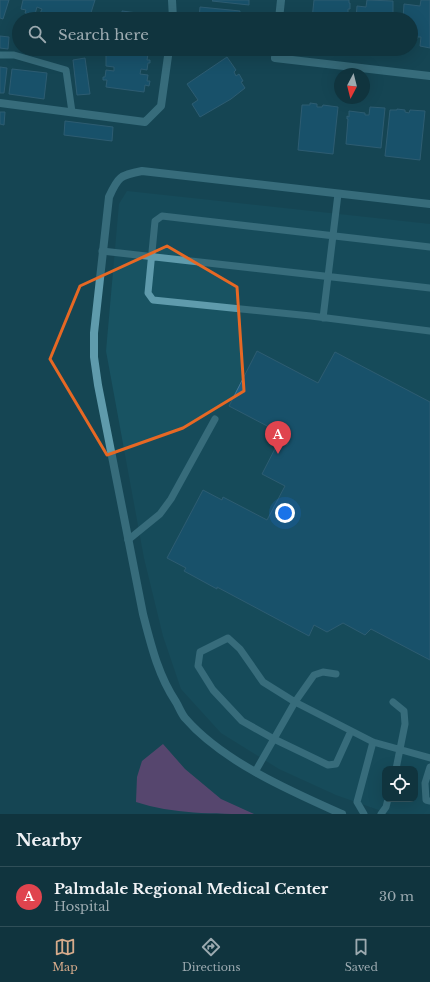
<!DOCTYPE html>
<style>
body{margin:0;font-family:"Libre Baskerville",serif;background:#193c45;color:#f1f3f6}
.controls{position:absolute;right:12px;bottom:12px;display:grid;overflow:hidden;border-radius:8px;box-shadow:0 4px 16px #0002}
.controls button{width:36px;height:36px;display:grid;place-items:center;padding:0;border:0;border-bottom:1px solid #304f58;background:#10343e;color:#f1f3f6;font:20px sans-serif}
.compass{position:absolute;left:334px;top:68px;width:36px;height:36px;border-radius:50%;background:#10343e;box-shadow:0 4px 16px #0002;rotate:187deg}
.you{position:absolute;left:285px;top:513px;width:14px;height:14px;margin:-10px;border:3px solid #fff;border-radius:50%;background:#1a73e8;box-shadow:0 0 0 6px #1a73e833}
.badge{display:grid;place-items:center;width:26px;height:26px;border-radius:50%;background:#d6ab8b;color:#fff;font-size:13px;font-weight:700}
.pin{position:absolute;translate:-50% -33px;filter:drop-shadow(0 1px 2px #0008)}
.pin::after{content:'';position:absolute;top:21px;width:14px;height:12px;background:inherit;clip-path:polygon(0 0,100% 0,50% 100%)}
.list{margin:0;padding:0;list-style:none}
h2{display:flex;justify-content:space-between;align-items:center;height:52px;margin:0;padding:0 16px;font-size:17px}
h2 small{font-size:13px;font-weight:400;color:#9caab0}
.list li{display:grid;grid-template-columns:26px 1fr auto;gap:12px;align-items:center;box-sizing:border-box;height:60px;padding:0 16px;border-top:1px solid #304f58}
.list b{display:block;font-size:15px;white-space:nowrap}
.list p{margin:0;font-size:13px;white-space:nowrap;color:#9caab0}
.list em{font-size:13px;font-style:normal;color:#9caab0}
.icon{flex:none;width:22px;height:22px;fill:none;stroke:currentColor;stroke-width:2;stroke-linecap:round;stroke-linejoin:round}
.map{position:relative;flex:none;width:430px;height:814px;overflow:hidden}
.search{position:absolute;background:#10343e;box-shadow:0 4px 16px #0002;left:12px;right:12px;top:12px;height:44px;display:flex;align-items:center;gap:10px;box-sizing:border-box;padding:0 14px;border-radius:22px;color:#9caab0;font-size:15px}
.sheet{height:112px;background:#10343e}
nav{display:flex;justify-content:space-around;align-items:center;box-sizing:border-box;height:56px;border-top:1px solid #304f58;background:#10343e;font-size:11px;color:#9caab0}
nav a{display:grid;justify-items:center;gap:2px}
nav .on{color:#d6ab8b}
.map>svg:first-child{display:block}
.built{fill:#185362;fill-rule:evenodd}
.water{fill:#a5488e}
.building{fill:#1c5f85;stroke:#497896}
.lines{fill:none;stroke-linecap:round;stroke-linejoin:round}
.lane{stroke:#5f9bac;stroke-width:7}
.street{stroke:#5f9bac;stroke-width:8}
.marked{fill:none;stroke:#e66824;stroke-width:3;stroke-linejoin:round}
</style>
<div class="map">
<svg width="430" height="814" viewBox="0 0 430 814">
<rect width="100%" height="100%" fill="#154653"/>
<path class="built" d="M127,191L430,224V814H390L336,795L279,769L221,733L181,689L163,636L144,558L106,351L119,204ZM385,769H415V799H385Z"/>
<path class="water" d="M163,744L185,769L221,799L254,814C215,814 172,814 136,802L137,777L142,761Z"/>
<path class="building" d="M0,0H9L3,19L0,18Z
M23,0H95L89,19H54L50,18L49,19H46V18L39,16L42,9L37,7L35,14L28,13V14L25,13L26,10L21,9Z
M213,0H249V5L212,1Z
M314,0H349V3H350V9H348V19H312Z
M367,0L393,1V17H391V19H356L357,6L366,7Z
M421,0H430V48L420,46L421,37H417V39L411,38V19H403L404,4L420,6Z
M200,7L240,11V19H199Z
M122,11L153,15V19H114L115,13L122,14Z
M0,36L9,37L8,49L0,48Z
M29,49H66L65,55L29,51Z
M110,49H150V51H152V54H148L147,60H150V63H148L147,70L141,69L140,74L148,75L147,81H150L149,86L145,85L144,92L106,87L107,80H103V77H105L106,70L114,71V67L106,66V55H109Z
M227,57L236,70L234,72L236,76L239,74L243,81L241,82L245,88L231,99L200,117L192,104L198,100L187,84Z
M85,58L90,94L77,95L73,60Z
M0,67L7,68L4,93H0Z
M12,69L47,73L44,99L9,94Z
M310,103L317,104V107H322L323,105L338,107L333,154L298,150L302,105H310Z
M370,107L385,108L381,148L346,144L348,119H347V116L349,117V111L365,113V115H369Z
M397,109L405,110V112L409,113L410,110L425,111L420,160L385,156L390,110H397Z
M0,112H5L4,125L0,124Z
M65,121L113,127L112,141L64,135Z
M257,351L318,383L335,352L430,402V660L371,629L365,635L343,623L327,632L314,625L309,636L217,587V589L184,571L186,568L167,558L203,490L222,500L223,497L267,520L285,486L262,474L279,441L287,445L290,438L229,406Z"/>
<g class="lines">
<path class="lane" d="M0,55H14L66,70L72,112
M430,247L162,216L155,221L148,293L153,300L311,316L430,331
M102,251L430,288
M323,318L338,194
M128,540L160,514L171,499L215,419
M393,702L404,711L405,724L396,769
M351,731L336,764L328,765L274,739L242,721L213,690L198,666L200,652L228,638L240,649L263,682L295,702L373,742L430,758
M430,767L425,783L426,800L430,801
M255,772L295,702L314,675L323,672L336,674
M364,814L357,802L373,742
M381,814L386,807L388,799"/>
<path class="street" d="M172,0L173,19
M279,19L281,0
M276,49L275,58L430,76
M0,103L145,122L161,106L169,49
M342,814C290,791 222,761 185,718C181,713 179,707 176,702C158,675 151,645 143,614L98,385L94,357V333L109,197C118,177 120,175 142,171L430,204"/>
</g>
<path d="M0 0H430V814H0ZM167,246L237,287L244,391L183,428L107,455L50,359L80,286Z" fill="#154653" fill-opacity=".55" fill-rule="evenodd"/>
<path class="marked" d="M167,246L237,287L244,391L183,428L107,455L50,359L80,286Z"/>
</svg>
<div class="controls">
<button><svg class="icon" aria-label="locate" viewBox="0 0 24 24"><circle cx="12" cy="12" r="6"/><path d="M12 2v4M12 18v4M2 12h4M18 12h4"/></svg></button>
</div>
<svg class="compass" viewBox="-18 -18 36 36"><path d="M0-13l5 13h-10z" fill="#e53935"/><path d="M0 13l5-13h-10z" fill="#9caab0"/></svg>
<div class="you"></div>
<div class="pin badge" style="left:278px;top:454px;background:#e0444e">A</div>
<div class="search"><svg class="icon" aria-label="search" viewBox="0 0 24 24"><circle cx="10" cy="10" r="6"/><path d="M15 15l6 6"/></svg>Search here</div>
</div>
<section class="sheet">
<h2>Nearby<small></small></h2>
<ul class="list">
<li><span class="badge" style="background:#e0444e">A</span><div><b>Palmdale Regional Medical Center</b><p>Hospital</p></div><em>30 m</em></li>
</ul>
</section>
<nav>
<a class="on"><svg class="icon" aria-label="map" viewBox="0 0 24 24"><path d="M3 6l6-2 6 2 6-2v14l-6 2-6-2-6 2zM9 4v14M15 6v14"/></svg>Map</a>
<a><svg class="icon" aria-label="directions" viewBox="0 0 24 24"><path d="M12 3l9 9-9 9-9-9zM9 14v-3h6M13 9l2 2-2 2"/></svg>Directions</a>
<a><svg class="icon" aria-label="saved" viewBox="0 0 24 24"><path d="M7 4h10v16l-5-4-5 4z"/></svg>Saved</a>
</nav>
